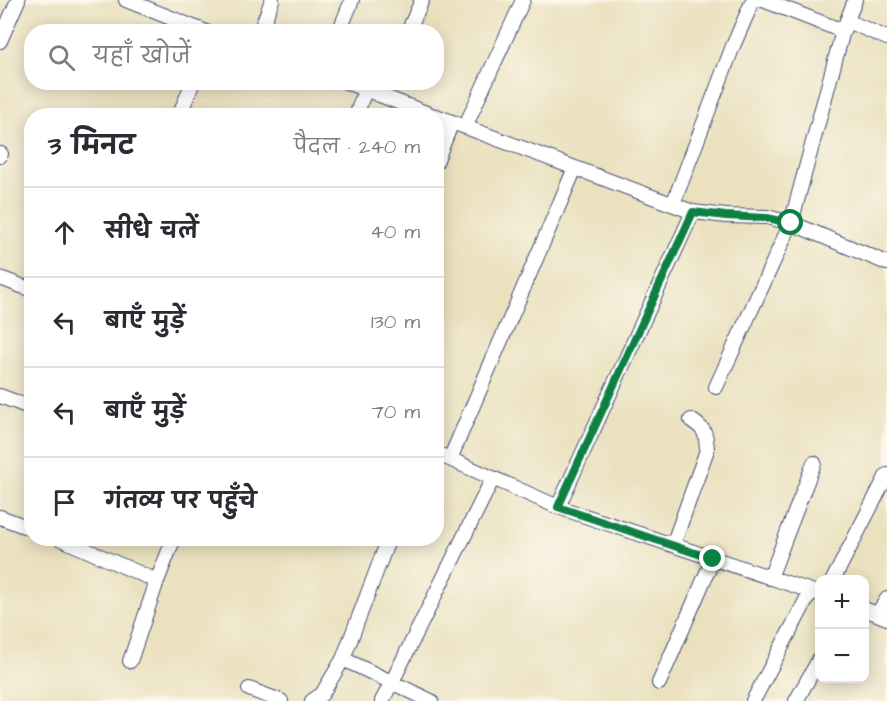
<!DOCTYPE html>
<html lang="hi">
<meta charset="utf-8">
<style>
body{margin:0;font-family:"Architects Daughter","Playpen Sans Deva",sans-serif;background:#f7f7f7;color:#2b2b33}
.controls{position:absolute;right:18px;bottom:18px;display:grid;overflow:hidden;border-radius:12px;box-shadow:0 3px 15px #0003}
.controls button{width:54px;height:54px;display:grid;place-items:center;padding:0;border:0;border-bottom:2px solid #e1e1e2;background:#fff;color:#2b2b33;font:30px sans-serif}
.stop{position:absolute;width:18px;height:18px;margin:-14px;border:4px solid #0b8043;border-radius:50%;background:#fff}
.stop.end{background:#0b8043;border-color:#fff;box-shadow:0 2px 6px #0008}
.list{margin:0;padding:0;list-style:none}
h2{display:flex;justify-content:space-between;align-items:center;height:78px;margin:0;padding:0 24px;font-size:26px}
h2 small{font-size:20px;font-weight:400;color:#7c7c81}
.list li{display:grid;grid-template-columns:39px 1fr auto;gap:18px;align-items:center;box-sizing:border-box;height:90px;padding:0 24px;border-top:2px solid #e1e1e2}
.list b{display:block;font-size:22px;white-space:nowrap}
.list em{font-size:20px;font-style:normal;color:#7c7c81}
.icon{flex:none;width:33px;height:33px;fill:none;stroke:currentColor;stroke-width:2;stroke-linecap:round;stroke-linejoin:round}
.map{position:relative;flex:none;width:887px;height:701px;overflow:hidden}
.search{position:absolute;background:#fff;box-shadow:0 3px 15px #0003;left:24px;top:24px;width:420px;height:66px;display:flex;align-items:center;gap:15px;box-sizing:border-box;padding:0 21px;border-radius:24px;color:#7c7c81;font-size:22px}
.panel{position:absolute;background:#fff;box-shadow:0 3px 15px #0003;left:24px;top:108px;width:420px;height:438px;border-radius:24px}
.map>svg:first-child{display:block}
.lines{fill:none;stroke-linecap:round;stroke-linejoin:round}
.street-casing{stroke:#3a4a6d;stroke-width:16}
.street{stroke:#fff;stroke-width:14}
.route{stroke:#0b8043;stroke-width:8}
</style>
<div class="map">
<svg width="887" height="701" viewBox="0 0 887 701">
<rect width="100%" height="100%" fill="#fbf7ec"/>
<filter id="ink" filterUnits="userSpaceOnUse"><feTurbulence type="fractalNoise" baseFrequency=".0167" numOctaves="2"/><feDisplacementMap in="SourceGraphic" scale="12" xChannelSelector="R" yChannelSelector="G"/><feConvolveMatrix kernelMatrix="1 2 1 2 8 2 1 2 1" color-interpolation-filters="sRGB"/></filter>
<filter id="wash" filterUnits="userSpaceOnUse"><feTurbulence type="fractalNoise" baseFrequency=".008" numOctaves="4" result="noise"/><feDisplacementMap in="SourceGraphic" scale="24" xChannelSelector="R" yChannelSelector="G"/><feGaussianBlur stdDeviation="1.35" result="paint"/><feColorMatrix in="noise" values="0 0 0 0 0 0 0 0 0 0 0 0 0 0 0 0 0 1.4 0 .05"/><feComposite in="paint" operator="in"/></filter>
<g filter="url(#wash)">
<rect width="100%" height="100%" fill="#ebe1bf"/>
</g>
<g filter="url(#ink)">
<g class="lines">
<defs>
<path id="street" d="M126,0L206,32
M763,0L843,31
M847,21L887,38
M260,32L272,0
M339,32L352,0
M408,32L422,0
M0,41L18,0
M346,82L434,116
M179,116L193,82
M356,116L365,90
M436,116L693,212L726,216L767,217L791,223L887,263
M465,127L523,0
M0,156L1,154
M436,162L452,122
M673,204L733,46L753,0
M0,278L32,290
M716,387L791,223L843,31L855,0
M0,396L32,408
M436,453L558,507L820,594
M450,459L575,168
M558,507L693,212
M0,517L32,529
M59,538L157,581L174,538
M389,538L343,659L431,701
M673,545L707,450C706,433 706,430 691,420
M770,578L814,463
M833,580L887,475
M864,609L887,618
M878,613L887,599
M130,661L157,581
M659,683L713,559
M249,689L281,701
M312,701L322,694L343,659
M382,701L392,682L493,478
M753,701L811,591
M796,701L820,658"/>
</defs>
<use href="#street" class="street-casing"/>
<use href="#street" class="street"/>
</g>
</g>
<g class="lines" filter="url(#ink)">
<path class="route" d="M713,559L558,507L693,212L726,216L767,218L791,223"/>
</g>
</svg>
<div class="controls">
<button>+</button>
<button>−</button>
</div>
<div class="stop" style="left:791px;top:223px"></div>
<div class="stop end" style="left:713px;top:559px"></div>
<div class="search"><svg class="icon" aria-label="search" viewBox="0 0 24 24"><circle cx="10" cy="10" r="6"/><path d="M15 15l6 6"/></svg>यहाँ खोजें</div>
<section class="panel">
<h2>3 मिनट<small>पैदल · 240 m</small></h2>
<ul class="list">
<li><svg class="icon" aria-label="ahead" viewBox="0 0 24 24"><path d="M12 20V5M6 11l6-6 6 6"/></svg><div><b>सीधे चलें</b></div><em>40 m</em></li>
<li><svg class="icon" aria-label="left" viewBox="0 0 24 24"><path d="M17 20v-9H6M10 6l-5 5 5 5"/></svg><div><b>बाएँ मुड़ें</b></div><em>130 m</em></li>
<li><svg class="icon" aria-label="left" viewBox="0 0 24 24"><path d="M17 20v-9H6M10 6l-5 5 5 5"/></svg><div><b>बाएँ मुड़ें</b></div><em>70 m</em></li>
<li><svg class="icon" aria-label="arrive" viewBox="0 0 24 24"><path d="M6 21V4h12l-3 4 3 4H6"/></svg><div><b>गंतव्य पर पहुँचे</b></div></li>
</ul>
</section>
</div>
